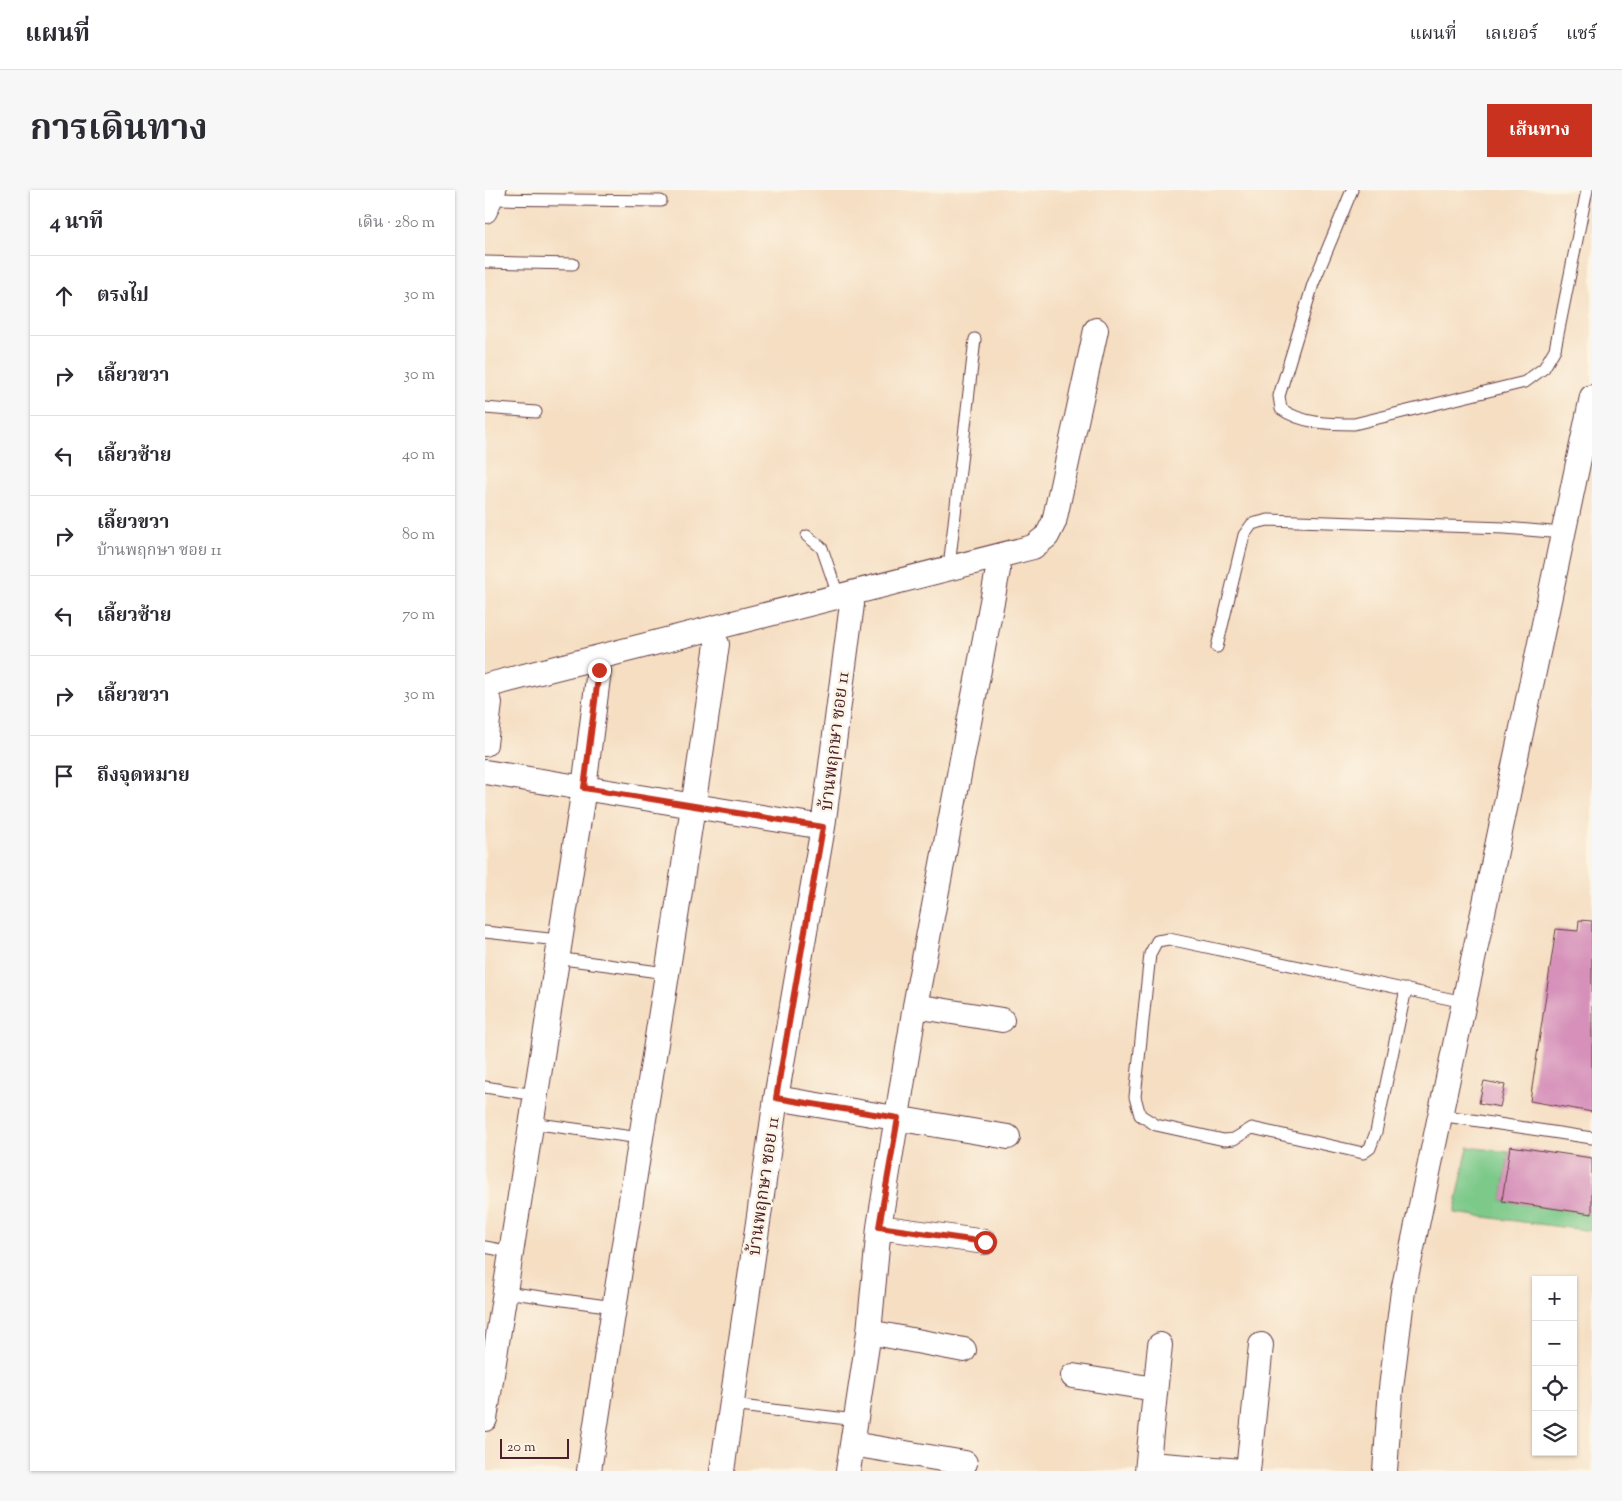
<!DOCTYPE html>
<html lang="th">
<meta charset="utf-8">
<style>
body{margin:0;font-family:"Sorts Mill Goudy","Noto Serif Thai",serif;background:#f7f7f7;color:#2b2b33}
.controls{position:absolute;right:15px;bottom:15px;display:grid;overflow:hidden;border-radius:0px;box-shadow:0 1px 4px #0004}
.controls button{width:45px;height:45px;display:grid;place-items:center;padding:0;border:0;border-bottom:1px solid #e1e1e2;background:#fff;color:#2b2b33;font:25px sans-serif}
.scale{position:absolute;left:15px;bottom:12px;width:69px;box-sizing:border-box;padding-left:5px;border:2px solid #4a1f2b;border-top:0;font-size:14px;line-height:18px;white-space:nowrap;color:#4a1f2b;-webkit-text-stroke:4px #fcf5e5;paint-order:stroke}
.stop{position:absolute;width:15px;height:15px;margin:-11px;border:4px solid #c8321e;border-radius:50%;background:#fff}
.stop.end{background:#c8321e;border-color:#fff;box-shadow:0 1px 5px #0008}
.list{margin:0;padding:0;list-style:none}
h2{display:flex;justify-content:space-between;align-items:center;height:65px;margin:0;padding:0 20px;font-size:21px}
h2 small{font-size:16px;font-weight:400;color:#7c7c81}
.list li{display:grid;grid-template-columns:32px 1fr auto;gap:15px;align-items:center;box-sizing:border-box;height:80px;padding:0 20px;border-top:1px solid #e1e1e2}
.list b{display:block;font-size:19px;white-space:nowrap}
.list p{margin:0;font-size:16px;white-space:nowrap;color:#7c7c81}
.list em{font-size:16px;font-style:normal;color:#7c7c81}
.icon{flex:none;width:28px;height:28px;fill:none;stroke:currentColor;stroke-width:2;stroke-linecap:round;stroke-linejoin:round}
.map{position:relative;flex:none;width:1107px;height:1281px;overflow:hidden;border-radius:0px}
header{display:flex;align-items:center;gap:30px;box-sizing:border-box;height:70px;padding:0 25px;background:#fff;border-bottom:1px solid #e1e1e2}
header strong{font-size:24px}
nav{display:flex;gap:28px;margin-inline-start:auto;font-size:18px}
.intro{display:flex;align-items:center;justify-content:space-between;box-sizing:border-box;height:120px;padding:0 30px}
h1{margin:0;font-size:35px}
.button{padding:12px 22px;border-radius:0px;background:#c8321e;color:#fff;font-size:18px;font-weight:700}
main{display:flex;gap:30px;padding:0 30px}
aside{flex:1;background:#fff;border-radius:0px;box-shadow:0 1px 4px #0004}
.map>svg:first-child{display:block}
.green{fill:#7bc98a;stroke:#62745a}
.building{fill:#d690ba}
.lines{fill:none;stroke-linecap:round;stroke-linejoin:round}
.lane-casing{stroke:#643c42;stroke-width:13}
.street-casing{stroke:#643c42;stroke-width:26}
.lane{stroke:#fff;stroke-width:11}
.street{stroke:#fff;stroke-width:24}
.route{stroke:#c8321e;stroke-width:6}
.labels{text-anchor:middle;stroke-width:5;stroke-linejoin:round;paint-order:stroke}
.street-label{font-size:18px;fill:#4a1f2b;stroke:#fcf5e5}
</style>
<header>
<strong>แผนที่</strong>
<nav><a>แผนที่</a><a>เลเยอร์</a><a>แชร์</a></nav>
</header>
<div class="intro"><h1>การเดินทาง</h1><a class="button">เส้นทาง</a></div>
<main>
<aside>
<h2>4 นาที<small>เดิน · 280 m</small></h2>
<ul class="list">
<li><svg class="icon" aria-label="ahead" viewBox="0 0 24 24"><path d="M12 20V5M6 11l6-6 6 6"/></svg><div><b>ตรงไป</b></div><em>30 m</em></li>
<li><svg class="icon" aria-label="right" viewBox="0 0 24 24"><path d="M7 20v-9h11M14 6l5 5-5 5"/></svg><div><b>เลี้ยวขวา</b></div><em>30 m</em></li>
<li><svg class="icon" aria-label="left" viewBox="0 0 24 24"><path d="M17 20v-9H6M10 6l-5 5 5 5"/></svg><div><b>เลี้ยวซ้าย</b></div><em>40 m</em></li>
<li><svg class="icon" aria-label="right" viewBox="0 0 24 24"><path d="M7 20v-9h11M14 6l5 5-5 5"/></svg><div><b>เลี้ยวขวา</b><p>บ้านพฤกษา ซอย 11</p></div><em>80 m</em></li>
<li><svg class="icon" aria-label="left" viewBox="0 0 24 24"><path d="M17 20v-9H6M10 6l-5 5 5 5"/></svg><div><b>เลี้ยวซ้าย</b></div><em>70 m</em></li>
<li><svg class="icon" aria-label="right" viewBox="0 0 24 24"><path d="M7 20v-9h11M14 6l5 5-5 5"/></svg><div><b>เลี้ยวขวา</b></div><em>30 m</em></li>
<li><svg class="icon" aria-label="arrive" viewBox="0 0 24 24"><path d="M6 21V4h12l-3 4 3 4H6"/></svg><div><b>ถึงจุดหมาย</b></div></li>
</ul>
</aside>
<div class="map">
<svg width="1107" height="1281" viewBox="0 0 1107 1281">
<rect width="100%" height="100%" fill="#fcf5e5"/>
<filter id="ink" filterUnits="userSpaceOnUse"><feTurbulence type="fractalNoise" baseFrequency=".02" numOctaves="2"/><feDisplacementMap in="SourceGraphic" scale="10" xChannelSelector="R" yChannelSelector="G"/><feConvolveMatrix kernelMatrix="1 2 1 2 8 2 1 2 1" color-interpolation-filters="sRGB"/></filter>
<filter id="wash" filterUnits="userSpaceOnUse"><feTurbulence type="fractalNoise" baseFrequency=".0096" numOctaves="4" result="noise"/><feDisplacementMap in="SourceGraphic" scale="20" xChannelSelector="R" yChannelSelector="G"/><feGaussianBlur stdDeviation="1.12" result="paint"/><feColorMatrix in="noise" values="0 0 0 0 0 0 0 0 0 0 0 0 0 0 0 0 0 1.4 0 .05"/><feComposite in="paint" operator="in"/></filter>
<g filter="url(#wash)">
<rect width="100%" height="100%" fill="#f5dec2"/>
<path class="green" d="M983,957L1024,962L1017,1011L1107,1024V1041L969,1023Z"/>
<g id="blocks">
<path class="building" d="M1094,730L1107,731V922L1045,911L1071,739L1093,741Z
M999,891L1020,895L1015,917L994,913Z
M1025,956L1107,968V1024L1017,1011Z"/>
</g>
</g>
<g filter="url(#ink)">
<use href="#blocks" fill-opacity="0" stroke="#643c42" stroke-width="1"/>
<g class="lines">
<defs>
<path id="lane" d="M867,0L828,94L794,206L796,219C818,234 844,234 869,234L1040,192L1059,178L1070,159L1102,0
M5,9L176,11
M0,72L88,74
M0,218L51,222
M322,346L337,358L353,405
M464,377L490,149
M732,457L759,345L767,334L783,330L1020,338L1078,343
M0,742L73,750
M71,768L181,783
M921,799L891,942L885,958L878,963L767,938L749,949L739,950L671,935L655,925L650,907L665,764L672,751L684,749L979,812
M0,897L50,905
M954,925L1107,948
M46,933L155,948
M0,1057L26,1062
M20,1102L129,1117
M247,1215L370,1230"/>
<path id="street" d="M0,21L9,0
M0,496L548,357L562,346L569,332L611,140
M0,554L5,513
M0,582L338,637
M430,816L517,830
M291,908L523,947
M394,1037L500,1052
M384,1142L479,1160
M588,1186L670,1199
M0,1229L99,598L114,480
M367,1254L480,1273
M663,1274L757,1281
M104,1281C145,1005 193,731 232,454
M237,1281L291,908L338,637L367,414
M363,1281L384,1142L394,1037L430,816L513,380
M662,1281L675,1155
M763,1281L776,1155
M900,1281L906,1198L918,1101L1107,207"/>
</defs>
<use href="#lane" class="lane-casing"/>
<use href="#street" class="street-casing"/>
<use href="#lane" class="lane"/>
<use href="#street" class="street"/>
</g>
</g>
<g class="lines" filter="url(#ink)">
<path class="route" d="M114,480L99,598L338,637L291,908L413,928L394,1037L500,1052"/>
</g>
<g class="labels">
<g class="street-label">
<text transform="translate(349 551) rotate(-83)" y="6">บ้านพฤกษา ซอย 11</text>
<text transform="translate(278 996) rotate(-82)" y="6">บ้านพฤกษา ซอย 11</text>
</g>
</g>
</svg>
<div class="controls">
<button>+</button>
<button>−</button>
<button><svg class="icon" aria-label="locate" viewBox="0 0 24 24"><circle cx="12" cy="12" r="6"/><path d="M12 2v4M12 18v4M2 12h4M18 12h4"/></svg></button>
<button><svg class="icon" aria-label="layers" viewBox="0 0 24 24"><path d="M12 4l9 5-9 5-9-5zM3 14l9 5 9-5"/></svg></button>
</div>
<div class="scale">20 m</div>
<div class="stop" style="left:500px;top:1052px"></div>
<div class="stop end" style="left:114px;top:480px"></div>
</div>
</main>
